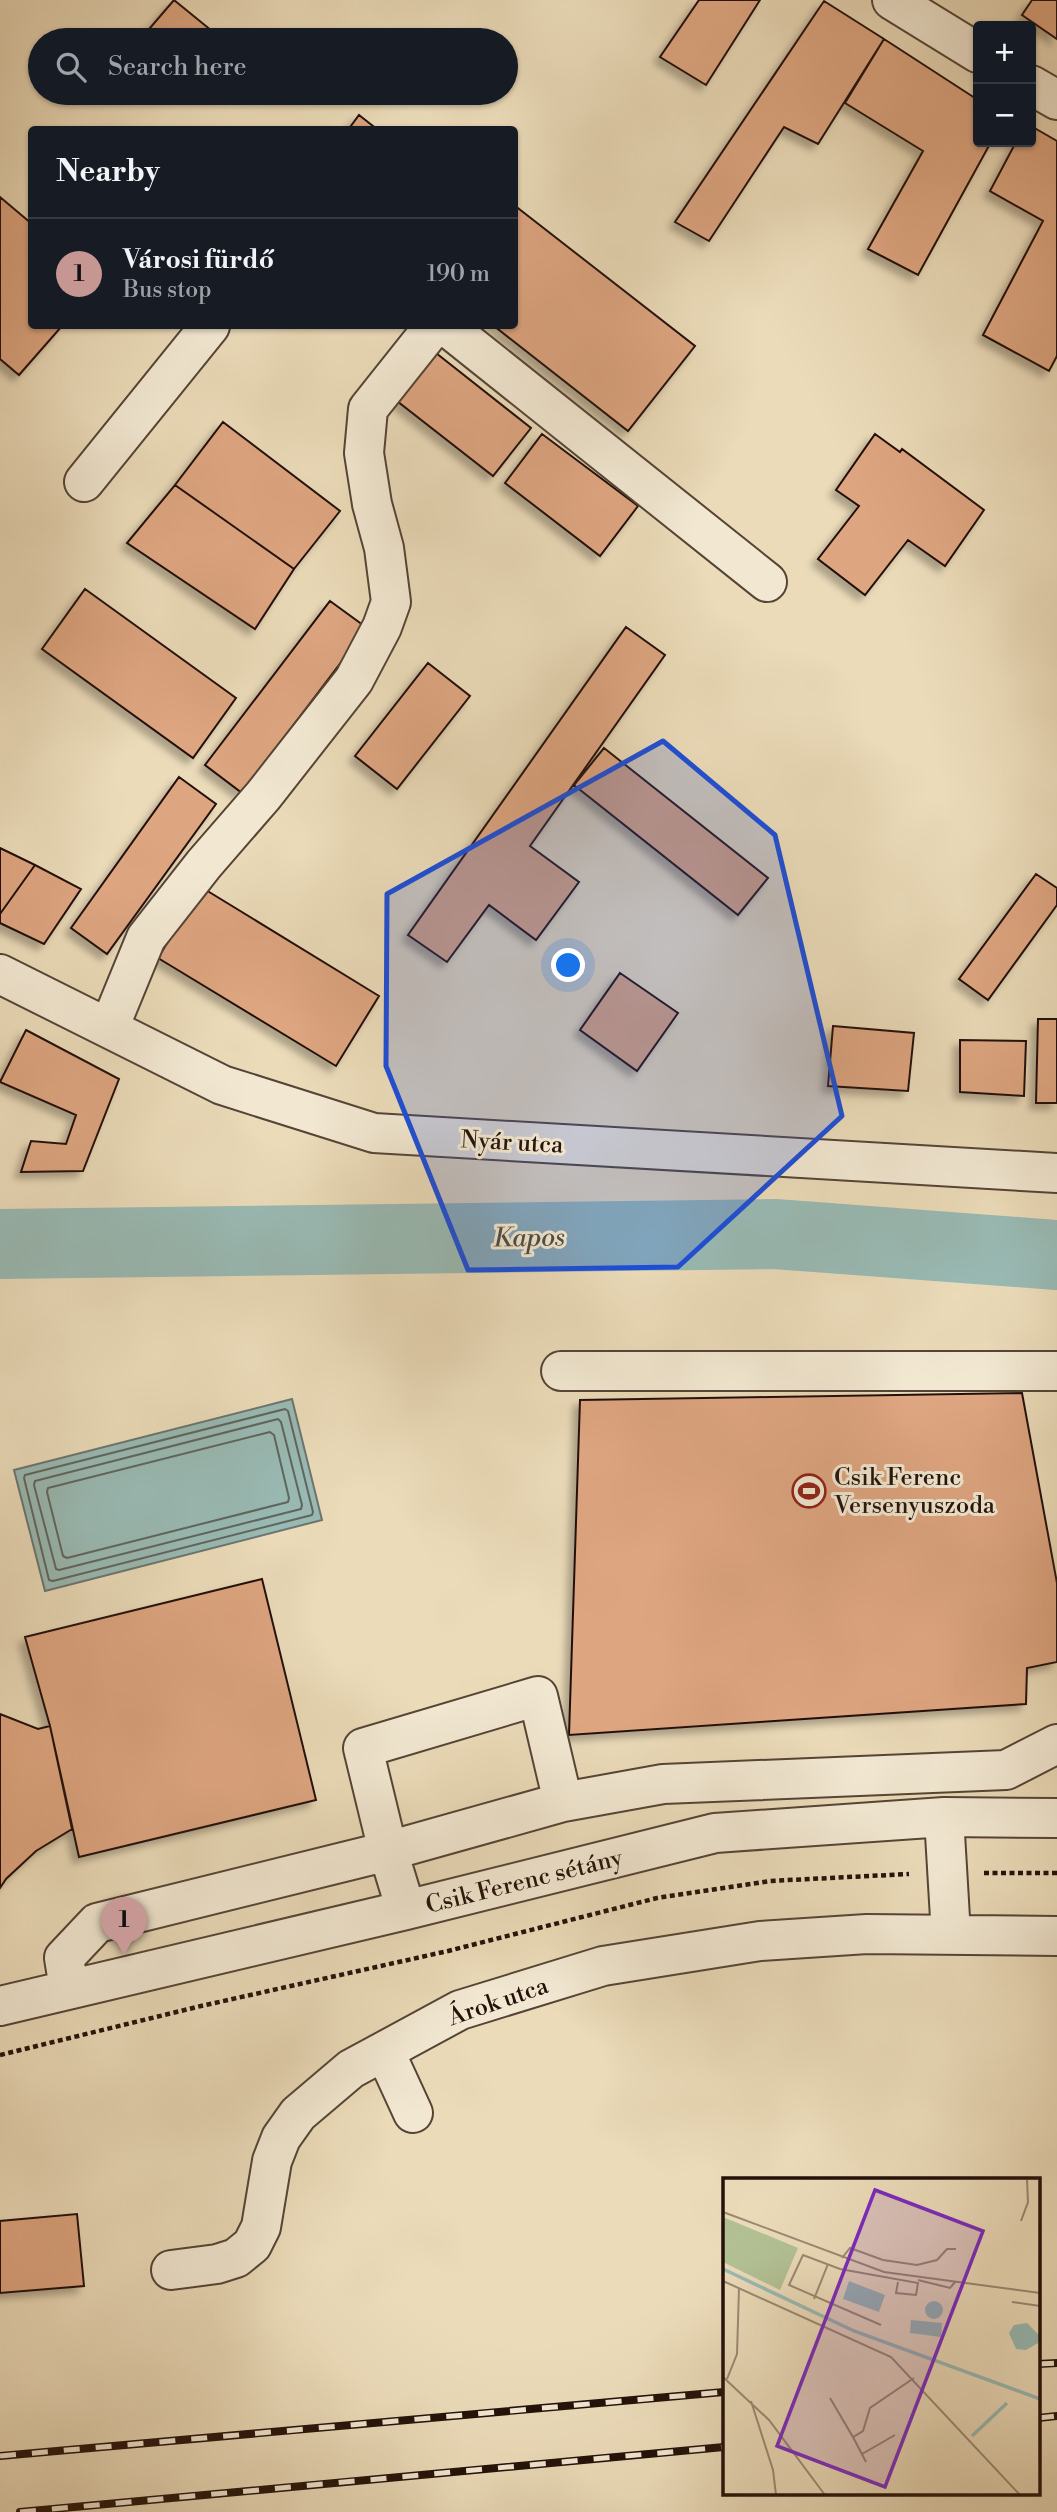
<!DOCTYPE html>
<meta charset="utf-8">
<style>
body{margin:0;font-family:"Libre Bodoni",serif;background:#242831;color:#f1f3f6}
.controls{position:absolute;right:21px;top:21px;display:grid;overflow:hidden;border-radius:7px;box-shadow:0 2px 5px #0004}
.controls button{width:63px;height:63px;display:grid;place-items:center;padding:0;border:0;border-bottom:2px solid #363941;background:#171b24;color:#f1f3f6;font:35px sans-serif}
.you{position:absolute;left:569px;top:966px;width:24px;height:24px;margin:-18px;border:5px solid #fff;border-radius:50%;background:#1a73e8;box-shadow:0 0 0 10px #1a73e833}
.badge{display:grid;place-items:center;width:46px;height:46px;border-radius:50%;background:#c59692;color:#111;font-size:23px;font-weight:700}
.pin{position:absolute;translate:-50% -58px;filter:drop-shadow(0 2px 4px #0008)}
.pin::after{content:'';position:absolute;top:37px;width:24px;height:21px;background:inherit;clip-path:polygon(0 0,100% 0,50% 100%)}
.list{margin:0;padding:0;list-style:none}
h2{display:flex;justify-content:space-between;align-items:center;height:91px;margin:0;padding:0 28px;font-size:30px}
h2 small{font-size:23px;font-weight:400;color:#9ea1a6}
.list li{display:grid;grid-template-columns:46px 1fr auto;gap:21px;align-items:center;box-sizing:border-box;height:112px;padding:0 28px;border-top:2px solid #363941}
.list b{display:block;font-size:26px;white-space:nowrap}
.list p{margin:0;font-size:23px;white-space:nowrap;color:#9ea1a6}
.list em{font-size:23px;font-style:normal;color:#9ea1a6}
.icon{flex:none;width:38px;height:38px;fill:none;stroke:currentColor;stroke-width:2;stroke-linecap:round;stroke-linejoin:round}
.map{position:relative;flex:none;width:1057px;height:2512px;overflow:hidden}
.search{position:absolute;background:#171b24;box-shadow:0 2px 5px #0004;left:28px;top:28px;width:490px;height:77px;display:flex;align-items:center;gap:18px;box-sizing:border-box;padding:0 24px;border-radius:38px;color:#9ea1a6;font-size:26px}
.panel{position:absolute;background:#171b24;box-shadow:0 2px 5px #0004;left:28px;top:126px;width:490px;height:203px;border-radius:7px}
.map>svg:first-child{display:block}
.water{fill:#99bab4;stroke:#6a7670;stroke-width:2}
.lines{fill:none;stroke-linecap:round;stroke-linejoin:round}
.shore{stroke:#5e665f;stroke-width:2}
.river{stroke:#99bab4;stroke-width:70}
.building{fill:#dda580;stroke:#23110a;stroke-width:2;filter:url(#shadow)}
.minor-casing{stroke:#554436;stroke-width:42}
.path{stroke:#23110a;stroke-width:4.5;stroke-dasharray:5 3.5;stroke-linecap:butt}
.minor{stroke:#f2e8d2;stroke-width:38}
.rail-casing{stroke:#23110a;stroke-width:8}
.rail{stroke:#f2e8d2;stroke-width:5;stroke-dasharray:16;stroke-linecap:butt}
.marked{fill:#1d4ed8;fill-opacity:0.2;stroke:#1d4ed8;stroke-width:5;stroke-linejoin:round}
.labels{text-anchor:middle;stroke-width:6;stroke-linejoin:round;paint-order:stroke}
.street-label{font-size:24px;fill:#23110a;stroke:#f2e8d2}
.poi-label{font-size:24px;fill:#23110a;stroke:#f2e8d2;text-anchor:start}
.water-label{font-size:26px;font-style:italic;fill:#4c4c46;stroke:#f2e8d2}
.inset-river{fill:none;stroke:#99bab4;stroke-width:3.5}
.inset-road{fill:none;stroke:#9b8a73;stroke-width:2}
.view{fill:#7b2cbf;fill-opacity:0.15;stroke:#7b2cbf;stroke-width:3.5}
.inset-edge{fill:none;stroke:#23110a;stroke-width:3.5}
</style>
<div class="map">
<svg width="1057" height="2512" viewBox="0 0 1057 2512">
<defs>
<filter id="shadow"><feDropShadow dx="-6" dy="6" stdDeviation="3.5" flood-color="#0004"/></filter>
</defs>
<rect width="100%" height="100%" fill="#ebdbb9"/>
<filter id="stains"><feTurbulence type="fractalNoise" baseFrequency=".00286" numOctaves="4"/><feColorMatrix values="0 0 0 0 .2 0 0 0 0 .09 0 0 0 0 .02 0 0 0 .5 -.17"/></filter>
<radialGradient id="worn" r=".72"><stop offset=".6" stop-color="#630" stop-opacity="0"/><stop offset="1" stop-color="#630" stop-opacity=".3"/></radialGradient>
<path class="water" d="M292,1399L322,1520L45,1591L14,1470Z"/>
<g class="lines">
<path class="shore" d="M285,1409L288,1411L313,1512L312,1515L53,1581L49,1580L24,1478L25,1475Z
M278,1419L281,1422L302,1505L301,1509L59,1570L56,1569L34,1485L35,1481Z
M270,1432L274,1435L289,1498L288,1502L67,1558L63,1556L47,1492L48,1488Z"/>
<path class="river" d="M0,1244L774,1234L1057,1255"/>
</g>
<path class="building" d="M174,0L223,40H150L144,35Z
M699,0H760L706,85L660,57Z
M1032,0H1057V39L1022,15Z
M824,1L884,39L818,144L784,127L709,241L675,222Z
M884,39L978,100V142H991L918,275L868,249L923,151L845,103Z
M359,115L378,130H348Z
M1031,126L1057,141V356L1049,371L983,335L1043,221L990,191L1016,142H1031Z
M0,197L32,224V326H62L19,375L0,359Z
M514,205L695,346L628,431L494,326H514Z
M436,353L531,428L493,476L397,401Z
M223,422L340,511L294,569L175,485Z
M542,434L638,506L600,556L505,483Z
M875,434L900,452L902,449L984,510L945,566L908,540L865,595L818,559L859,506L836,490Z
M175,485L294,569L255,629L127,543Z
M85,589L236,698L193,758L42,649Z
M330,601L367,628L242,793L205,765Z
M626,627L665,655L530,846L579,882L536,940L489,905L447,962L408,935Z
M428,663L470,696L397,789L355,756Z
M604,748L768,878L738,915L574,785Z
M179,777L216,804L107,954L71,928Z
M0,848L35,865L0,914Z
M35,865L81,889L44,944L0,923V914Z
M1036,874L1057,888V905L988,1000L959,979Z
M201,887L379,996L336,1066L158,958Z
M620,973L678,1013L637,1071L580,1030Z
M1038,1019H1057V1103H1036Z
M833,1026L914,1033L908,1091L828,1086Z
M26,1030L119,1079L83,1171L21,1172L31,1141L66,1144L76,1115L0,1082Z
M960,1040L1026,1041L1024,1096L960,1092Z
M1022,1393L1057,1583V1662L1027,1668L1026,1704L569,1735L580,1400Z
M262,1579L316,1800L79,1857L50,1726L25,1637Z
M0,1714L38,1729L50,1726L72,1829L36,1851L6,1879L0,1888Z
M77,2214L84,2286L0,2293V2221Z"/>
<g class="lines">
<defs>
<path id="minor" d="M892,0L978,53
M1031,85L1057,100
M446,326L767,582
M84,482L210,326
M0,974L222,1085L374,1133L1057,1173
M109,1028L146,938L204,864L263,796L354,680L382,627L391,602L384,548L372,504L364,453L368,409L434,326
M561,1371H1057
M563,1802L538,1696L363,1748L388,1851L563,1802L663,1784L1006,1770L1057,1744
M944,1817L951,1935
M69,1989L64,1958L97,1923L388,1851L406,1910
M0,2006L406,1910L715,1833L944,1817L1057,1818
M385,2052L413,2113
M171,2270L217,2264L236,2258L252,2245L261,2227L272,2161L281,2138L298,2114L351,2069L460,2010L603,1966L760,1941L867,1934L1057,1936"/>
</defs>
<use href="#minor" class="minor-casing"/>
<path class="path" d="M984,1873H1057
M0,2055L201,2006L448,1951L657,1898L770,1881L909,1874"/>
<use href="#minor" class="minor"/>
<defs>
<path id="rail" d="M1038,2364L1057,2363
M1038,2418L1057,2416
M0,2456L724,2392
M20,2512L724,2447"/>
</defs>
<use href="#rail" class="rail-casing"/>
<use href="#rail" class="rail"/>
</g>
<path class="marked" d="M663,741L775,835L842,1116L678,1267L468,1270L386,1066L387,894Z"/>
<defs>
<symbol id="stadium-ring" viewBox="-11 -11 22 22"><circle r="9.5" fill="#f2e8d2" stroke="#8f2418" stroke-width="1.5"/><path d="M0-5a6.5 5 0 1 0 0 10a6.5 5 0 1 0 0-10ZM-3.5-1.8h7v3.6h-7Z" fill="#8f2418"/></symbol>
</defs>
<g fill-rule="evenodd">
<use href="#stadium-ring" x="790" y="1472" width="38" height="38"/>
</g>
<g class="labels">
<g class="street-label">
<text transform="translate(512 1142) rotate(3)" y="8">Nyár utca</text>
<text transform="translate(524 1881) rotate(-14)" y="8">Csik Ferenc sétány</text>
<text transform="translate(498 2001) rotate(-19)" y="8">Árok utca</text>
</g>
<g class="poi-label">
<text x="834" y="1485">Csik Ferenc<tspan x="834" dy="28">Versenyuszoda</tspan></text>
</g>
<g class="water-label">
<text transform="translate(529 1237) rotate(-1)" y="9">Kapos</text>
</g>
</g>
<g transform="translate(723 2178)">
<rect width="317" height="317" fill="#ebdbb9"/>
<path d="M0,39L75,70L57,112L0,84Z" fill="#b2c194"/>
<path d="M126,103L162,117L156,134L120,121ZM202 132a9 9 0 1 1 18 0a9 9 0 1 1-18 0ZM188,142L219,145L218,159L187,155ZM304,145L317,158V164L303,172L293,171L286,155L291,147Z" fill="#99bab4"/>
<path class="inset-river" d="M0,91L131,153L317,221M249,258L284,225"/>
<path class="inset-road" d="M0,34L161,94L317,115M298,43L305,24L304,2M119,80L127,70L160,82L194,87L214,82L224,71H233M195,102L227,110L232,104M0,103L168,179L297,317M91,121L105,86M289,124L317,128M158,147L66,107L80,77L117,91L195,105L193,117L173,115L175,104M0,199L46,242L102,317M4,201L14,176L16,110M107,220L130,259L140,253L147,230L191,200M28,223L50,292L53,317M130,259L143,284M139,276L172,257"/>
<path class="view" d="M152,12L260,53L162,309L54,268Z"/>
<rect width="317" height="317" class="inset-edge"/>
</g>
<rect width="100%" height="100%" filter="url(#stains)"/>
<rect width="100%" height="100%" fill="url(#worn)"/>
</svg>
<div class="controls">
<button>+</button>
<button>−</button>
</div>
<div class="you"></div>
<div class="pin badge" style="left:124px;top:1955px">1</div>
<div class="search"><svg class="icon" aria-label="search" viewBox="0 0 24 24"><circle cx="10" cy="10" r="6"/><path d="M15 15l6 6"/></svg>Search here</div>
<section class="panel">
<h2>Nearby<small></small></h2>
<ul class="list">
<li><span class="badge">1</span><div><b>Városi fürdő</b><p>Bus stop</p></div><em>190 m</em></li>
</ul>
</section>
</div>
